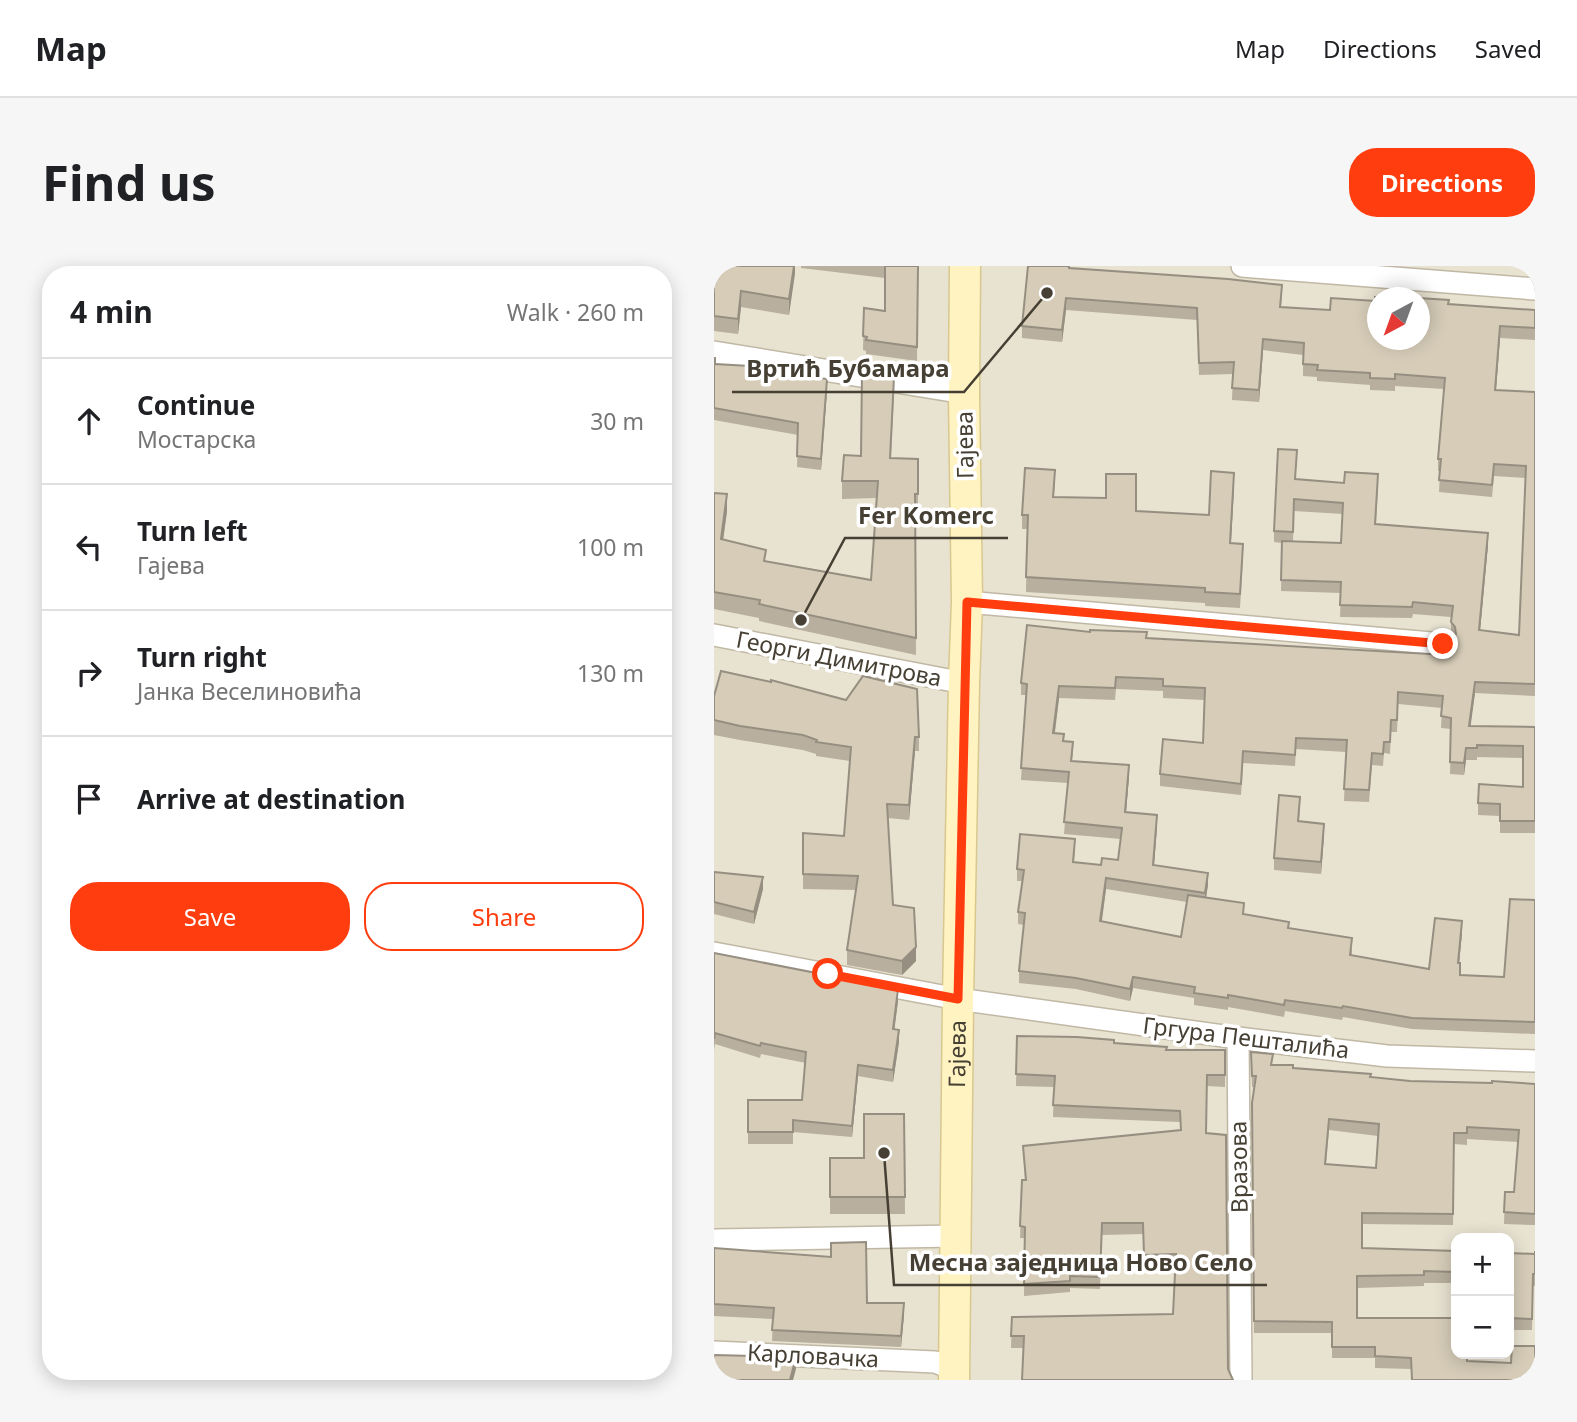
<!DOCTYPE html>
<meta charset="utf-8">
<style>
body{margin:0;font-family:"Noto Sans",sans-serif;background:#f6f6f6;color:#202124}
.controls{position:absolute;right:21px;bottom:21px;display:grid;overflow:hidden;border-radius:14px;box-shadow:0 4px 18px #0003}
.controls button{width:63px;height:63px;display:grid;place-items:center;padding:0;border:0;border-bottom:2px solid #e0e0e0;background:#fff;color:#202124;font:35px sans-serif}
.compass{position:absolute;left:653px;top:21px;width:63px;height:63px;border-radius:50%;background:#fff;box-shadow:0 4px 18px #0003;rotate:221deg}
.stop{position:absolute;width:21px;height:21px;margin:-16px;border:5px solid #ff3d0f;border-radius:50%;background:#fff}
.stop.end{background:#ff3d0f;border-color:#fff;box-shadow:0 2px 7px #0008}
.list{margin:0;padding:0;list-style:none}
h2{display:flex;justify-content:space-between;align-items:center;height:91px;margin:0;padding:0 28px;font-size:30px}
h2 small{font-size:23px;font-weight:400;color:#757577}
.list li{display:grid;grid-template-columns:46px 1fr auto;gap:21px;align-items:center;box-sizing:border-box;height:126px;padding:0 28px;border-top:2px solid #e0e0e0}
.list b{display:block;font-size:26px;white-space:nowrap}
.list p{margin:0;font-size:23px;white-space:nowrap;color:#757577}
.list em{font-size:23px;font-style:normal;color:#757577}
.actions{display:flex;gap:14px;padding:21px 28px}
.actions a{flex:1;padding:16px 0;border:2px solid #ff3d0f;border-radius:28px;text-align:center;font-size:24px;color:#ff3d0f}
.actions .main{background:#ff3d0f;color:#fff}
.icon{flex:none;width:38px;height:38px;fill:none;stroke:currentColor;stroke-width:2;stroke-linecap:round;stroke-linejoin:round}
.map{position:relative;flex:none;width:821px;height:1114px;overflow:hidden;border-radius:28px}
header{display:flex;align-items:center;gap:42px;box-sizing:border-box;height:98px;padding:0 35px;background:#fff;border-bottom:2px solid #e0e0e0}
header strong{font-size:33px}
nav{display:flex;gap:38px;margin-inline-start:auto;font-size:24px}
.intro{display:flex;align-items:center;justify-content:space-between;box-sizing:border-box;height:168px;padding:0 42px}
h1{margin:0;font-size:49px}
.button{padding:18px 32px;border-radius:28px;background:#ff3d0f;color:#fff;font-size:24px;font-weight:700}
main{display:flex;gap:42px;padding:0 42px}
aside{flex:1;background:#fff;border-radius:28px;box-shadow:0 4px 18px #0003}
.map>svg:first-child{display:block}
.residential{fill:#e8e2d1;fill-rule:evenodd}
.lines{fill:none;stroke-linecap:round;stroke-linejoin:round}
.street-casing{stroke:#c0b8a5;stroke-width:24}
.secondary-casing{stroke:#d8c88e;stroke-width:33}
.street{stroke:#fff;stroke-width:21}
.secondary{stroke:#fff3c2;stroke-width:30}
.wall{fill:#b8af9e;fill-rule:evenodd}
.shaded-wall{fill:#968f81}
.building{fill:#d6ccb8;stroke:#968f81;stroke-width:2;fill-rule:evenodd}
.route{stroke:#ff3d0f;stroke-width:9}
.labels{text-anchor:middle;stroke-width:7;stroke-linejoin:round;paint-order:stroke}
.street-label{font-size:23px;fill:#463f33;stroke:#fff}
.leader{fill:none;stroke:#463f33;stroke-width:2.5}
.callout-dot{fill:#463f33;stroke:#fff;stroke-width:2.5}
.callout-label{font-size:24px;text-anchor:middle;font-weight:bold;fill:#463f33;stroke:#fff;stroke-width:7;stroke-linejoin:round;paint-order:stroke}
</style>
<header>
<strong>Map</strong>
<nav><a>Map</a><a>Directions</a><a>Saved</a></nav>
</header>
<div class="intro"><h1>Find us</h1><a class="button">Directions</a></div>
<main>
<aside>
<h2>4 min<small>Walk · 260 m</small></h2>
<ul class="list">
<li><svg class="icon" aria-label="ahead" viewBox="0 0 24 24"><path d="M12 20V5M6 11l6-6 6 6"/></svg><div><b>Continue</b><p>Мостарска</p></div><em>30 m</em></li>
<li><svg class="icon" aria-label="left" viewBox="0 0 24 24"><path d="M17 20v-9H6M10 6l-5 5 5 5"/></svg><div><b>Turn left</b><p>Гајева</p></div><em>100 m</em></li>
<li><svg class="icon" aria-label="right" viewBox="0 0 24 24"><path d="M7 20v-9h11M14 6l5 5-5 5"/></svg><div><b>Turn right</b><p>Јанка Веселиновића</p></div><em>130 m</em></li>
<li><svg class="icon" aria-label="arrive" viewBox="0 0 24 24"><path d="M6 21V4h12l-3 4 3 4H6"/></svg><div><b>Arrive at destination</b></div></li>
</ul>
<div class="actions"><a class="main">Save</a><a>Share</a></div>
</aside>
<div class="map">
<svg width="821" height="1114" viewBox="0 0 821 1114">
<rect width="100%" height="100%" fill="#f4efe3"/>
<path class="residential" d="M0,0H821V1114H0ZM664,32H706V74H664ZM742,972H795V1088H742Z"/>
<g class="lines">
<defs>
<path id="street" d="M528,0L821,23
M0,86L250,127
M253,336L729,378
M0,369L250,417
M0,687L244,733L524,772L673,790L821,795
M524,772L527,1114
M0,974L243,970
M0,1086L221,1096L239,1103"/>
<g id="secondary">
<path id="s1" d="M240,1114L244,733L250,417L253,336L250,127L251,0"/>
</g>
</defs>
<use href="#street" class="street-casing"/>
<use href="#secondary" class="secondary-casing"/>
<use href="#street" class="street"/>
<use href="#secondary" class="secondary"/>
</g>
<path class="wall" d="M0,0H81L75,49L27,41L24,68L0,65Z
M87,0H204L203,95L152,88V85L149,84L150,42L171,45V12L87,2Z
M355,2L568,31L567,41L616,44L661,35L735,38L821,44V74L786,72L782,124L821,126V430L761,427L756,460L821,461V567H786V550L764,549V537L809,521V492L763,491V494H752L750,509L736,508L737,463L727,462L728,442L684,438L683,466H677L676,488L670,487L669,500L658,499L655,536L630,535L632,486L582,483L581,500L529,497L527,529L446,520V508L489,477L490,434L449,432V425L402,423L401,434L345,432L341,467L350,475L359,487L358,495L415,510L412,546L443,561L440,599L494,619L492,631L530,648L638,683V689L715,703L748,667L745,697L746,709L790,711L821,634V768L698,763L629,751L628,754L571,745L570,751L514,741V744L480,739V732L419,722L416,735L362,723L305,717V705L310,659L304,658V646L309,615H303V603L361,585L360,596L387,599L404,594L407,573L350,568L354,517L307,514L312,429H307V417L376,366L432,372L733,389L740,372L737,367V351L699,348L698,352L626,351L627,327L567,325L568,277L560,276V265L582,213L664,220L662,258L774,279L766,364L805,369L812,212L780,210L778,231L725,226L726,205H724V193L730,123L681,120V125L656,124V119L603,115V111L589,110V89L549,84L545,136L518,134L519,108L485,109L483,54L352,44L348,76L308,72V60ZM580,245L629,248L627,277L579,275ZM392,623L473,636L467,671L388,655Z
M0,92L1,98L55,106L113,124L107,204L83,201L84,169L0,154Z
M180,129L177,192L204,193V246L201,245L202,389L45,355V352L0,343V227L13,245L9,273L52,295L157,314L162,232L128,233V215L147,190Z
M341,218L340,231L422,245L495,249L520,221L517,277L529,292L526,342L491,340V337L312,326L313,263H308V249Z
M0,430L205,471V485H201L195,554L174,552L179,639L202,695L188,709L133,699V684L142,624L89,623V567L130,570L136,495L102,490V488L89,484L26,474L0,469Z
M586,543L585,555L610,569L607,608L560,604V592Z
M0,606L49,623L40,658L0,648Z
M0,687L184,735L180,763L185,776L179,816L144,810L138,871L79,866V878H34V834H88L92,797L47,788L46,792L1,778L0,784Z
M303,770L400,777L452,784H511V821L493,820L492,867L514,1103L310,1082H297L298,1051L459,1048L461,1000L430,1001L429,968L388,969L386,1023L356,1022V1026L310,1030L311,972H306L308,914H311L309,880L466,864V856L339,851L340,821L302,820Z
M537,786L559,799L579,802L696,815L821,818V959L790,958L791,926H800L804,876L753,873V879L740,878L739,959L648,958V982L742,985V1017H710V1020L643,1022V1052L753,1095L821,1114L697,1103L661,1102V1092H618V1067H540L538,837L540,821H538ZM615,864L664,870L662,902L612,898Z
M190,848L191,948H116V892H150Z
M0,982L153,1037L190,1049L187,1081L58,1075L59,1053L0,1050Z
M821,985V1020H819L818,1064H795V987L821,988Z"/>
<path class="shaded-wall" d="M80,0H81V8L75,49V33Z
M27,25V41L24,68V53Z
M352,32V44L348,76V64Z
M786,60V72L781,136V124Z
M549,73V84L545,136V124Z
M113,113V124L107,204V193Z
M520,207V221L516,291V277Z
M13,228V245L7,290V273Z
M774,267V279L765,376V364Z
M761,416V427L755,472V460Z
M345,420V432L339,479V467Z
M201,471V485L195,554V539Z
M752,482V494L750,509V497Z
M415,499V510L411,558V546Z
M443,549V561L439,611V599Z
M610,558V569L607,608V596Z
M494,607V619L491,638V627Z
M49,611V623L40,658V646Z
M392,612V623L386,667V655Z
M748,655V667L744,709V697Z
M202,681V695L188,709V695Z
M419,711V722L416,735V723Z
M184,723V735L179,775V763Z
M185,764V776L179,816V804Z
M144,799V810L138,871V860Z
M190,1037V1049L187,1081V1070Z
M82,1091V1103L79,1114H76Z"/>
<path class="building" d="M0,0H80L75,33L27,25L24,53L0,50Z
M171,0H204L203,81L152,74L153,71L149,70L150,42L171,45Z
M314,0H355V2L514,13L568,19L566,41L616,44L617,32L661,35V31L666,32H663V74H705V32L735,34L734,38L821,44V62L786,60L781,124L821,126V418L761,416L755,460L821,461V555H786V538L764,537L765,518L809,521V480L763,479V482H752L750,497L736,496L737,452L727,450L729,430L684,426L683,454H677L676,476H670L669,488L658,487L655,524L630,523L633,474L582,472L581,489L529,485L527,518L446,508L449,473L489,477L491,422L449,420V413L402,411L401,422L345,420L339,467L350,468L349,475L359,476L357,495L415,499L411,546L443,549L439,599L494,607L491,627L392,612L386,655L467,671L474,629L530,637L529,648L575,656L574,662L638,672L636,689L715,703L721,652L748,655L744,697H746V709L790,711L796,633L821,634V756L698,752L629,740L628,742L571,734L570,739L514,729V732L480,727L481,721L419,711L416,723L362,712L305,705L311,647L304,646L310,604L303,603L306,568L361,573L359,596L387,599L388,592L404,594L408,562L350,556L355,506L307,502L313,418L307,417L313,359L376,366V364L433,366L432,372L733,389L734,378L739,374L742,368L741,361L737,356L739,340L699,336L698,341L626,339L627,316L567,314L568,275L627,277L629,237L580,233L579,266L560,265L564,183L583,184L581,213L630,217L631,206L664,208L661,258L774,267L765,364L805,369L812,200L780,198L778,219L725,214L727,193H724L731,112L681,108V113L656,112V107L603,104L604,99L589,98L590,77L549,73L545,124L518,122L520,96L485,97L483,42L352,32L348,64L308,60Z
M0,92H1V98L55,101V105L113,113L107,193L83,190L84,157L0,142Z
M148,106L180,111L176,192L204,193V228H201L202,372L45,338L46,334L0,326V227L13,228L7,273L52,284L50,295L157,314L164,215H128L130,189L147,190Z
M311,202L341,204L339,231L392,232V208H422V245L495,249L497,205L520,207L516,277L529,278L526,328L491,326V322L312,311L314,249H308Z
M7,405L57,416V414L132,434L149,410L203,423L205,471H201L195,539L173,538L179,639L200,642L202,681L188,695L133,684L144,610L89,608V567L130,570L137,481L102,476L103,474L89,469L26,460L0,454V430Z
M565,529L586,531L584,555L610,558L607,596L560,592Z
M0,606L49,611L40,646L0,636Z
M0,687L184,723L179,763L185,764L179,804L144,799L138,860L79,854V866H34V834H88L92,786L47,777L46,780L1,767L0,773Z
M303,770L363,771L400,774V777L453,781L452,784H511V809H493L492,867L512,869L514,1103L519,1114H308L310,1070H297L298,1051L459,1048L462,988L430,989L429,957H388L386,1011L356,1010V1015L310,1018L311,961L306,960L308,914H312L309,880L467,864L466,845L339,839L341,810L302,808Z
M537,786L559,788L557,799H579V802L657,808L656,811L696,815L778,817V815L821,818V948L790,946L791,926H800L805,864L753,861V867H740L739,948L648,947V982L742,985V1006L710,1005V1009L643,1010V1052H742V1088H753V1095L797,1097L798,1080H821V1114H698L697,1092L661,1090V1081H618V1056L540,1055L538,837L542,810H538ZM615,853L665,858L662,902L611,898Z
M150,848H190L191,931H116V892H150Z
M152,976L153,1037H190L187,1070L58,1064L60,1042L0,1038V982L117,991V977Z
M821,985V1008H819L818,1053L795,1052V987L821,988Z
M0,1089L82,1091L76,1114H0Z"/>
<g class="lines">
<path class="route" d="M114,708L244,733L253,336L729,378"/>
</g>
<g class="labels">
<g class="street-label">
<text transform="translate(251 179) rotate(-91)" y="8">Гајева</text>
<text transform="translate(125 393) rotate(11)" y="8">Георги Димитрова</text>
<text transform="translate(532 772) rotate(7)" y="8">Гргура Пешталића</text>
<text dy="8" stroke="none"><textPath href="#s1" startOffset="326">Гајева</textPath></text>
<text transform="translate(525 901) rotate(-91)" y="8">Вразова</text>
<text transform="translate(99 1090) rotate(3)" y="8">Карловачка</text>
</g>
</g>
<path class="leader" d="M333 27L250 126H18M87 354L131 272H294M170 887L180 1019H553"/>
<g class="callout-dot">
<circle cx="333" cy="27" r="7"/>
<circle cx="87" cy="354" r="7"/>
<circle cx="170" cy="887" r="7"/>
</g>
<g class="callout-label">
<text x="134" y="111">Вртић Бубамара</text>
<text x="212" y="258">Fer Komerc</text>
<text x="367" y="1005">Месна заједница Ново Село</text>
</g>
</svg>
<div class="controls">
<button>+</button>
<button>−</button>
</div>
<svg class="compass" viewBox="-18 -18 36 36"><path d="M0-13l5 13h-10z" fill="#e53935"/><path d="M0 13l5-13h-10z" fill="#757577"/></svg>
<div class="stop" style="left:114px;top:708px"></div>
<div class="stop end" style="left:729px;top:378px"></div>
</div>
</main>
